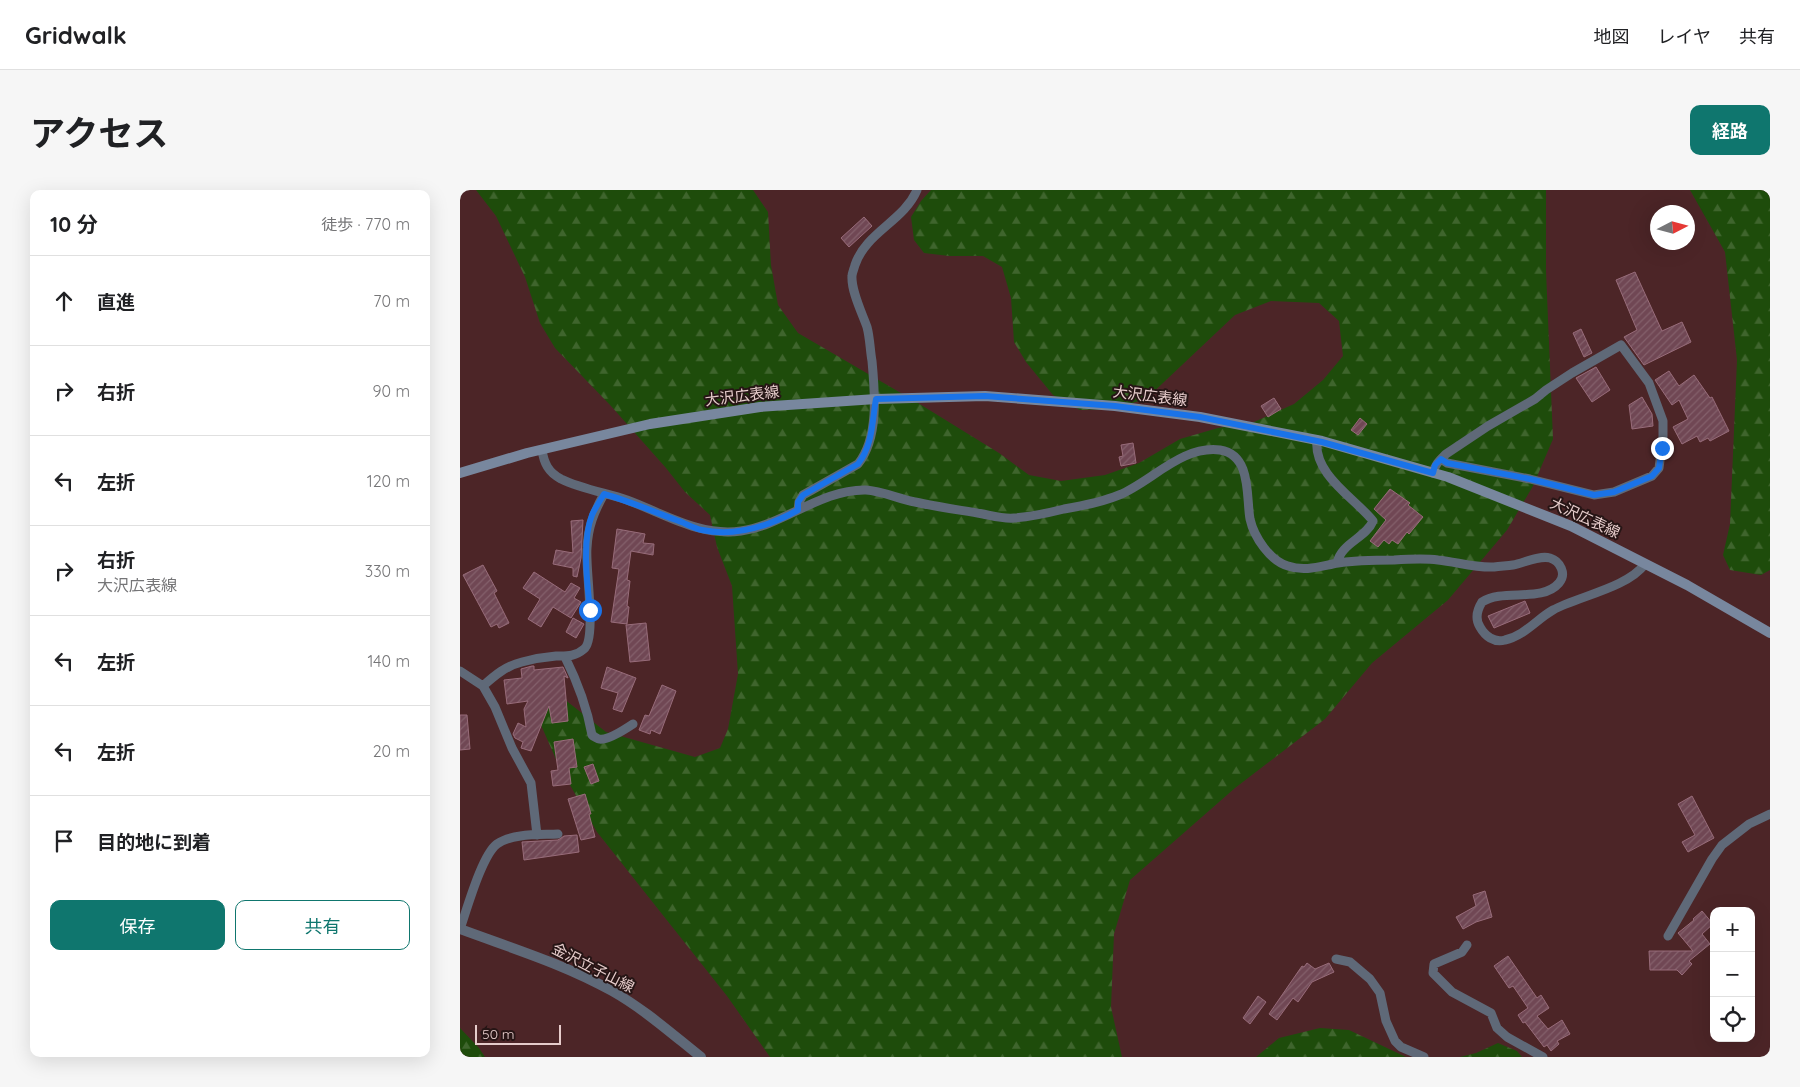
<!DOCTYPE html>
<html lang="ja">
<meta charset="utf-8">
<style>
body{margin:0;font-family:Quicksand,"Noto Sans JP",sans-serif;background:#f6f6f6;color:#202124}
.controls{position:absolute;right:15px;bottom:15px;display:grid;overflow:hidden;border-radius:10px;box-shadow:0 5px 20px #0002}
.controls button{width:45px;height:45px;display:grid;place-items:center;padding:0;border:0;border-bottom:1px solid #e0e0e0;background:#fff;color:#202124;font:25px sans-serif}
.compass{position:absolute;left:1190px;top:15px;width:45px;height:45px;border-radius:50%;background:#fff;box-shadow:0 5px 20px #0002;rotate:84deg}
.scale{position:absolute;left:15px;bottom:12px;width:86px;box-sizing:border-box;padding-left:5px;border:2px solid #e6cccb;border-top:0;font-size:14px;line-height:18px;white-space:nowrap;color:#e6cccb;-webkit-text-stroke:4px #261515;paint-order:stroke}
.stop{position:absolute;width:15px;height:15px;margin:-11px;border:4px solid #1a73e8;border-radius:50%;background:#fff}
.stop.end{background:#1a73e8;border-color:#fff;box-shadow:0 1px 5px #0008}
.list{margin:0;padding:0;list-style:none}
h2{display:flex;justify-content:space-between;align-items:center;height:65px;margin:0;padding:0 20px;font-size:21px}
h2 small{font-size:16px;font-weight:400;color:#757577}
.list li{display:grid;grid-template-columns:32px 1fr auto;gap:15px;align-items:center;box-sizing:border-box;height:90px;padding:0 20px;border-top:1px solid #e0e0e0}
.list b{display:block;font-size:19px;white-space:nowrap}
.list p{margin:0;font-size:16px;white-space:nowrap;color:#757577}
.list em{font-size:16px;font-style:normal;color:#757577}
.actions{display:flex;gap:10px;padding:15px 20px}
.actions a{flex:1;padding:11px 0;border:1px solid #0f766e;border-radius:10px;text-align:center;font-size:18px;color:#0f766e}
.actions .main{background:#0f766e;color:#fff}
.icon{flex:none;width:28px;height:28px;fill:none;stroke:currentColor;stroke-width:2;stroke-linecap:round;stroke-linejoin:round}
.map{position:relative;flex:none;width:1310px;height:867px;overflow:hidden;border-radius:10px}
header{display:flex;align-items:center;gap:30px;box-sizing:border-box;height:70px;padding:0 25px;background:#fff;border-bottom:1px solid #e0e0e0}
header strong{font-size:24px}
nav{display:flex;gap:28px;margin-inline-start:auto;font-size:18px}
.intro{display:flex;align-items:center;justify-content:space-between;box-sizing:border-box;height:120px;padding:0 30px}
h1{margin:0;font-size:35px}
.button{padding:12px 22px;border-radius:10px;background:#0f766e;color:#fff;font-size:18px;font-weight:700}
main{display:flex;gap:30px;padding:0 30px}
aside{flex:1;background:#fff;border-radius:10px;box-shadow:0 5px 20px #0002}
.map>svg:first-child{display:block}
.forest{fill:url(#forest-firs)}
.building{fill:url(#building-hatch);stroke:#986c7a}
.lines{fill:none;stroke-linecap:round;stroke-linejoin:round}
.minor{stroke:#5f6978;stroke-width:9}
.tertiary{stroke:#5f6978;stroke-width:10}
.secondary{stroke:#78879e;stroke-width:10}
.route{stroke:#1a73e8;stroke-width:6}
.labels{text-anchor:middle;stroke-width:4;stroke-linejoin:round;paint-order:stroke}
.street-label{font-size:15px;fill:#e6cccb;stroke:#261515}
</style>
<header>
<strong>Gridwalk</strong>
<nav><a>地図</a><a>レイヤ</a><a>共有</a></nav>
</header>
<div class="intro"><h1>アクセス</h1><a class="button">経路</a></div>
<main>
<aside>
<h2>10 分<small>徒歩 · 770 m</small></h2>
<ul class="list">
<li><svg class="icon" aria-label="ahead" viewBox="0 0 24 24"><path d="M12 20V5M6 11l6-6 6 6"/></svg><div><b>直進</b></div><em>70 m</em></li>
<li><svg class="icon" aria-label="right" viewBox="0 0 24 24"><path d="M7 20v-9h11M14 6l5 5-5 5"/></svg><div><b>右折</b></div><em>90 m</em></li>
<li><svg class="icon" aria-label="left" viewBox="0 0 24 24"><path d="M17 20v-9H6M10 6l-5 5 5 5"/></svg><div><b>左折</b></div><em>120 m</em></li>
<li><svg class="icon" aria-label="right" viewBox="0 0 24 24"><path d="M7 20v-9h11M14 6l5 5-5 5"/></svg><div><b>右折</b><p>大沢広表線</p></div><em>330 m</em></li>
<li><svg class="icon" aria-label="left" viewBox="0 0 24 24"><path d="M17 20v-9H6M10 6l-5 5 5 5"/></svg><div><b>左折</b></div><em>140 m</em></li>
<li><svg class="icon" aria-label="left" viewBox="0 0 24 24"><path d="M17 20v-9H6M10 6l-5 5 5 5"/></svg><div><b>左折</b></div><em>20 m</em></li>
<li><svg class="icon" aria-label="arrive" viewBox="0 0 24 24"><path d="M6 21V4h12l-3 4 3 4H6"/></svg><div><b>目的地に到着</b></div></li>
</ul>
<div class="actions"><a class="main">保存</a><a>共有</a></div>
</aside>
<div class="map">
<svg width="1310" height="867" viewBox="0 0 1310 867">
<defs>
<pattern id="forest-firs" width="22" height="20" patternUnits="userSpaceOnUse" patternTransform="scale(1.25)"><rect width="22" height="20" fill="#1e4c0b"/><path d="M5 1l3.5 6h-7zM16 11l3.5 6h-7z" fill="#3f652d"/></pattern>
<pattern id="building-hatch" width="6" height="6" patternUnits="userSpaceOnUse" patternTransform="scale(1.25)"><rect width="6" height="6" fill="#704754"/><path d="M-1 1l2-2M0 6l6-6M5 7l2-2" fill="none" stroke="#84606b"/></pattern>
</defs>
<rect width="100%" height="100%" fill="#4c2527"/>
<path class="forest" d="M16,0H293L308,22L311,75L318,115L338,143L458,213L539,263L569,285L601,291L645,285L679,273L720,249L758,238L794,232L834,214L863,190L883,166L879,131L859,113L811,111L775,125L686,209L652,219L620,220L593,205L566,172L554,152L551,108L542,77L523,66H489L464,63L454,50L451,27L461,11L471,0H1086V81L1093,249L1073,296L1047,340L988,410L912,473L865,529L775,598L670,690L654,744L651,817L662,867H310L267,806L137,642L99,576L81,535L76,512L104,509L146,542L235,567L260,558L268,539L278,484L272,396L257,357L250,325L225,302L206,278L151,216L95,158L80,133L65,87L36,26Z
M1230,0H1310V380L1301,385L1270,380L1263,365L1270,334L1277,170L1265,62Z
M0,838L19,858L25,867H0Z
M860,838L889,840L946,867H796L819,848Z
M1038,853L1057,861L1062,867H1000L1016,863Z"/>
<path class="building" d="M404,27L412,36L389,57L381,48Z
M1175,82L1202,141L1222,132L1231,152L1184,175L1164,147L1177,140L1156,90Z
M1121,139L1132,163L1124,167L1113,143Z
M1136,177L1150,200L1132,212L1116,188Z
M1209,181L1219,196L1234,185L1250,208L1252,207L1269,241L1250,251L1248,248L1240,252L1237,246L1222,254L1213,237L1228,229L1219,210L1212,215L1195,190Z
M1182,207L1192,224L1193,236L1172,239L1169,215Z
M814,208L821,219L808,227L801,216Z
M900,228L907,234L898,245L891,240Z
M673,253L676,273L661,276L659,267L663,266L661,255Z
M930,299L950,313L948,315L963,327L949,344L947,342L938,354L932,350L929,354L924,350L918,357L910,351L926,330L914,319Z
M123,330L121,368L117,387L113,386V378L93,374L96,360L113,363L111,331Z
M157,339L185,344L183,353L194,354L193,365L171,361L167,390L170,391L167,416L169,417L167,434L151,432L159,379L152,378Z
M23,375L37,401L34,403L49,433L39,438L37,434L31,437L3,385Z
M74,382L105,402L111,393L120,398L114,408L121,412L111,428L93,417L81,437L68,429L80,409L63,398Z
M1065,411L1070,423L1034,438L1028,426Z
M113,428L124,434L116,448L106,442Z
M186,433L190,470L170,472L166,435Z
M72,476H74V480L103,477L108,488L104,486L108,531L92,533L89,516L71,561L61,558L63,552L55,548L53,544L58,533L66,537L64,519L68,511L47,514L44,490L62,488L61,479Z
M147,477L176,488L162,522L153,519L158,503L141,498Z
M202,495L216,501L200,544L191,540L190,544L179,540L185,525L189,526Z
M0,525H7L10,559L0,560Z
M113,549L117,577L109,578L111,594L93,596L91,581L98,580L94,552Z
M133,574L139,591L131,594L124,577Z
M125,604L131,624H129L135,647L121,650L108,609Z
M1232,606L1254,648L1228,662L1222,652L1235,645L1218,614Z
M117,645L119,662L64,670L62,652L98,650L104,646Z
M1025,701L1032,727L1016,732L1003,739L996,727L1016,716L1013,705Z
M1242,721L1253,734L1242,744L1250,754L1229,771L1232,774L1222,785L1217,780H1190L1189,761H1233L1218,743L1234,730L1233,729Z
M1048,766L1077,808L1081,805L1089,818L1077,826L1088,839L1102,830L1110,844L1097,851L1099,854L1091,861L1087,855L1084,857L1065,832L1063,833L1058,825L1068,818L1053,796L1049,798L1034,776Z
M847,773L855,779L869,773L874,782L852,792L838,812L833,808L817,830L809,824L842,776L844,777Z
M798,806L806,812L790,834L783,828Z"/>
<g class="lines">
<path class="minor" d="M857,250C853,285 896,309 913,331C906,348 881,353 877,373
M82,260C84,273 88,282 101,289C122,299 146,303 167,310C205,324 240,347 281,341C324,335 361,299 406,300C422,301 439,309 455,312C477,317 500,320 523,324C533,326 544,329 554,328C570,327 588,323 604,319C622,316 642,312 659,305C691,292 722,255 760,260C792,265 786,307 790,329C794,347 810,371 828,376C845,382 861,376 878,373C897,370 915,370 934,370C949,369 964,368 978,370C997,372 1015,378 1034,377C1041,376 1047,376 1053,375C1064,373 1079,365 1090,368C1100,371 1107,384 1099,393C1082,413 1043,398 1022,412C1017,420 1015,429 1020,437C1025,446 1034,453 1045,450C1064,446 1077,429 1093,420C1119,406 1167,398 1185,374
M973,283C975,274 980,270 986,264L1028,236L1075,209L1086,200L1112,183L1161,155L1189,193L1203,231V247L1199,278L1192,286L1154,302L1134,305L1070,289L987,273L981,269
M338,320L339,312L343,305L398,274C419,248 415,203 412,171C410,160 410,148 407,137C402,123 391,101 392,86C392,83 394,79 395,75C406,42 444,31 457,0
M105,467C118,493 127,517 132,545C133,546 138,549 139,549C147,551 167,538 173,534
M0,481L23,496L35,517L52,558L71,593L77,645
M23,496C35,485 46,476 62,472C73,469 84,467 96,466C106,466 115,467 124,459C137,449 125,377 127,358C128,337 134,322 144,304
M0,739C7,719 22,665 37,654C53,643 80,645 98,644
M1208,746L1252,669L1262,655L1289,634L1310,624
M1007,755L1002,762L974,774L973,783L992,802L1031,823L1037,838L1047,847L1083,867
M876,769L890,772L910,789L920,803L926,831L935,851L941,857L964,867"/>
<path class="tertiary" d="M0,739C51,758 104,774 152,801C184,819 212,844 241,867"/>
<path class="secondary" d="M0,283L67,263L190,234L300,217L416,209L525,206L655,216L740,227L862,251L988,287L1111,336L1227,395L1310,443"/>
</g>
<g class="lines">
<path class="route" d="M130,420C127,393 122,350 132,325C135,318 140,311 144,304C169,311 192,321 216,330C225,333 233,338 242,340C275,347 309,336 338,320V312L343,305L398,274C413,255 412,231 416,209L525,206L655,216L740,227L862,252L973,283L975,275L981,269L987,273L1070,289L1134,305L1154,302L1192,286L1199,278L1202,258"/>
</g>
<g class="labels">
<g class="street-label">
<text transform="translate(282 206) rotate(-7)" y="5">大沢広表線</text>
<text transform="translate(690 206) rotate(7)" y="5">大沢広表線</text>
<text transform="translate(1125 328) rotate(25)" y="5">大沢広表線</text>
<text transform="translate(133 778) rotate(27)" y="5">金沢立子山線</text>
</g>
</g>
</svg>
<div class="controls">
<button>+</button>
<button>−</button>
<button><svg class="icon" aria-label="locate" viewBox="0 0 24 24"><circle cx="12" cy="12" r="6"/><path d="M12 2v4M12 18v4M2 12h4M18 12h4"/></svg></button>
</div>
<svg class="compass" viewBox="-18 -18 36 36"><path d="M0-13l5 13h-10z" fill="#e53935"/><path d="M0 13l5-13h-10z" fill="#757577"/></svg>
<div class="scale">50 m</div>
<div class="stop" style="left:130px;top:420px"></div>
<div class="stop end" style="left:1202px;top:258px"></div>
</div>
</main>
